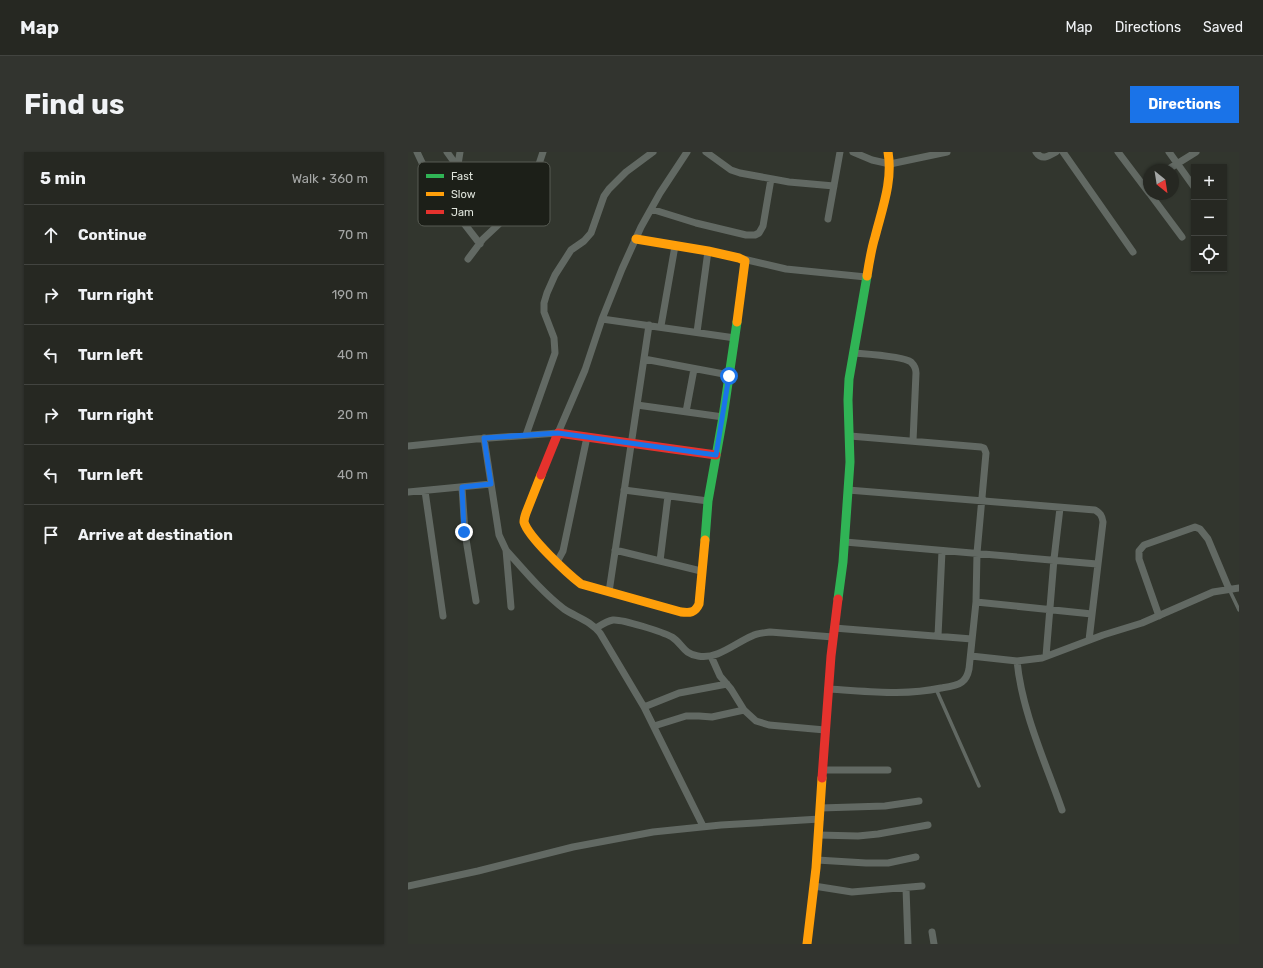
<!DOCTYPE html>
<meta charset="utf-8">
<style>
body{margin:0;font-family:Rubik,sans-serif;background:#32342f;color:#f1f3f6}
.controls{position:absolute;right:12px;top:12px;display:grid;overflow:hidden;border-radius:0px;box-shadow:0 1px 3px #0004}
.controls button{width:36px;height:36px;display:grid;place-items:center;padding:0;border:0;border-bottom:1px solid #424440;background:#262822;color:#f1f3f6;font:20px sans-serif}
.compass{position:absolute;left:735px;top:12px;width:36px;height:36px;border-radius:50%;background:#262822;box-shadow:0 1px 3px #0004;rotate:150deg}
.stop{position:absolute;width:12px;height:12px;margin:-9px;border:3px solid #1a73e8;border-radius:50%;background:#fff}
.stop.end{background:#1a73e8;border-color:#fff;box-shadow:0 1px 4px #0008}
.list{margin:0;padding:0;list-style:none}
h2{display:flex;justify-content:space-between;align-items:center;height:52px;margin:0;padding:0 16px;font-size:17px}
h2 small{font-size:13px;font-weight:400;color:#a4a6a5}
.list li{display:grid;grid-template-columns:26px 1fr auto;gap:12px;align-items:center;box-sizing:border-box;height:60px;padding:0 16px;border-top:1px solid #424440}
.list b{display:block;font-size:15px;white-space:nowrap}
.list em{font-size:13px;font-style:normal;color:#a4a6a5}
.icon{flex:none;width:22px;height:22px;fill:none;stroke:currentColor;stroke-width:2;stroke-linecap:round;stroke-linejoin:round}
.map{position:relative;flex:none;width:831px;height:792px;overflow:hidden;border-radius:0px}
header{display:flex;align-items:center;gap:24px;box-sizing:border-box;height:56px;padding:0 20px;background:#262822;border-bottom:1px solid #424440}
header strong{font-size:19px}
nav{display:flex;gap:22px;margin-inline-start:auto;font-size:14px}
.intro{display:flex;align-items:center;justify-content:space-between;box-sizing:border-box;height:96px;padding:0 24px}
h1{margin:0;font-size:28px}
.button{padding:10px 18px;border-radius:0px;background:#1a73e8;color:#fff;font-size:14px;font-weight:700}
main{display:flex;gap:24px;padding:0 24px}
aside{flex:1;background:#262822;border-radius:0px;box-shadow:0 1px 3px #0004}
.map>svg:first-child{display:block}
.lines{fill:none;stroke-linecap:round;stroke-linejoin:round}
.lane{stroke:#626963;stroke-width:3.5}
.street{stroke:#626963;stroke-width:7}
.fast{stroke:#30b455;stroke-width:9}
.slow{stroke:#ff9f0a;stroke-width:9}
.jam{stroke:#e5322d;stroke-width:9}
.route{stroke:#1a73e8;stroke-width:5}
.key{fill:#1c1f18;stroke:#565a52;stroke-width:1}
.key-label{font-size:11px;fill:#dfe4db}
</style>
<header>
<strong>Map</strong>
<nav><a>Map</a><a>Directions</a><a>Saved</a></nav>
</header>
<div class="intro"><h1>Find us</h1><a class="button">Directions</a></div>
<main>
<aside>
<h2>5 min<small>Walk · 360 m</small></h2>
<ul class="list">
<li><svg class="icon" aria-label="ahead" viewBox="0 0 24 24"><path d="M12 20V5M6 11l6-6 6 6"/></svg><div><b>Continue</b></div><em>70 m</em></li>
<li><svg class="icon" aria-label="right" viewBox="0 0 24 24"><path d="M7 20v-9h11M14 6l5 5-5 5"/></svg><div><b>Turn right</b></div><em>190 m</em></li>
<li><svg class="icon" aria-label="left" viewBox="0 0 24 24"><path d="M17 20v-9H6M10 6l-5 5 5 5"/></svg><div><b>Turn left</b></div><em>40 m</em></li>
<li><svg class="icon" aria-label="right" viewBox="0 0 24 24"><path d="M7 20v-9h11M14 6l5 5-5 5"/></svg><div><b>Turn right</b></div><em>20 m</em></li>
<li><svg class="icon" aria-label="left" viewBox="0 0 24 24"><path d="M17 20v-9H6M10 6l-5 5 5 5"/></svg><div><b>Turn left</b></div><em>40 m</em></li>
<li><svg class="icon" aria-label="arrive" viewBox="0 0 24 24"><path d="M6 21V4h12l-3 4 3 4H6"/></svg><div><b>Arrive at destination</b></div></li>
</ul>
</aside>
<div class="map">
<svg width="831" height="792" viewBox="0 0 831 792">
<rect width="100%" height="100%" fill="#32362e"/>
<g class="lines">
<path class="lane" d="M821,437L831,458
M528,537L571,634"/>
<path class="street" d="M9,0L17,17L34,43L72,92
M39,0L49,14
M298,0L323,18L332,21L381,30L426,34
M445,0L464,8L482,12L539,0
M628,0C634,9 641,4 648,0
M655,0L725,100
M710,0L741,41
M761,0L786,35
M759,18L788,0
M742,42L774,85
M43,54L56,43L50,26L49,19L52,0
M243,57L288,71L338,83H347L351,81L355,74L363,27
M420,67L432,0
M60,107L75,87L91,72L102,51L115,36L131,12L135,0
M335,107L378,117L458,125
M194,167L327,186
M253,174L267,94
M289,180L300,99
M446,201C457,202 495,204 503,210C506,213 508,216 508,221L505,289
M236,207L321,223
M229,253L315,265
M278,260L286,217
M118,283L147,201L146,186L136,160V151L139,141L147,123L163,98L176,89L183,81L196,44L201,37L218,20L245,0
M76,286L91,383L98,398C116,418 134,440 156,457C168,465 183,469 192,481L236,555L295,674
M0,294L68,287L150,281L177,218L194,167L214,117L233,75L252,41L279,0
M54,335L57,381L68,449
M216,338L300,349
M440,338L687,358C692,361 694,363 695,370L681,488
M17,339L35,464
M0,340L83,332
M437,390L689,412
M98,398L103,455
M207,398L293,419
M252,409L260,344
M149,410L155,399L179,285
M201,440L241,173
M568,450L684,462
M751,464L731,407V399L736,393L787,375L792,377L800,387L821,437
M188,476C193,473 199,469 205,468C214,467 255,480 264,485C275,492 275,502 290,504C309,508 327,491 344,484C349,481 356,481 362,480L425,485
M426,476L564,487
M530,484L534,399
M303,504L312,524L323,537L336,558L348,569L361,573L417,578
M563,504L609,509L634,506L695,483L734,471L805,440L831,436
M638,504L646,407L652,356
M609,509C614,560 637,609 654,658
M420,537C459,539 496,544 533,536C540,535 549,534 554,530C558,527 560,522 561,517L568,450L569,401L578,301L576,296L573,295L442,284
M236,555L271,541L319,532
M246,574L278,564H291L304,565L336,558
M415,618H480
M412,656L477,654L511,649
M410,683L450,684L470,682L520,673
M409,708L458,711H480L508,705
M0,734L70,719L165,695L245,680L313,673L412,667
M406,734L444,740L514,734
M498,736L500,792
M524,780L526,792"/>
<path class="fast" d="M297,388L300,349L315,265L329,170
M430,447L435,410L442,310L440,248L441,227L459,124"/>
<path class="slow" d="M228,87L300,99L331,106L337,109L329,170
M459,124C461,111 463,98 467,85C474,57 485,29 480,0
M133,323L118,361C117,364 116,367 116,370C120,385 160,422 173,432L273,460C282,461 287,461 291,452L297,388
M399,792L408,716L414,626"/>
<path class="jam" d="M133,323L150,281L308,303
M414,626L423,504L430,447"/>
</g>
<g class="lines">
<path class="route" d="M56,380L54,335L83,332L76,286L150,281L308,303L321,224"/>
</g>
<rect x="10" y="10" width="132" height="64" rx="6" class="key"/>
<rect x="18" y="22" width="18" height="4" fill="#30b455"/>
<rect x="18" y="40" width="18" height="4" fill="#ff9f0a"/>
<rect x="18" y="58" width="18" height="4" fill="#e5322d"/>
<g class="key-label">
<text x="43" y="28">Fast</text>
<text x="43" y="46">Slow</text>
<text x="43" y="64">Jam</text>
</g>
</svg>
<div class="controls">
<button>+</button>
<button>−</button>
<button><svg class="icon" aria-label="locate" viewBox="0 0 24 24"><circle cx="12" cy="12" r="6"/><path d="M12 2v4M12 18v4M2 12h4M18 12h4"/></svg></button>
</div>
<svg class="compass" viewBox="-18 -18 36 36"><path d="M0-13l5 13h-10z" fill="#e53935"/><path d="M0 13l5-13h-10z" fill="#a4a6a5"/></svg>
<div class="stop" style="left:321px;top:224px"></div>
<div class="stop end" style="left:56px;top:380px"></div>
</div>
</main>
